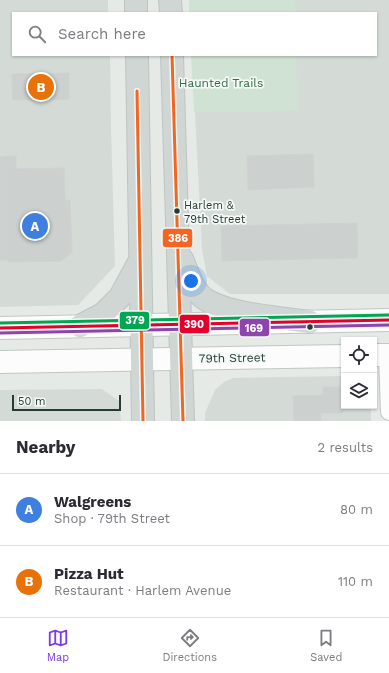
<!DOCTYPE html>
<meta charset="utf-8">
<style>
body{margin:0;font-family:"Work Sans",sans-serif;background:#f7f7f7;color:#2b2b33}
.controls{position:absolute;right:12px;bottom:12px;display:grid;overflow:hidden;border-radius:0px;box-shadow:0 1px 3px #0004}
.controls button{width:36px;height:36px;display:grid;place-items:center;padding:0;border:0;border-bottom:1px solid #e1e1e2;background:#fff;color:#2b2b33;font:20px sans-serif}
.scale{position:absolute;left:12px;bottom:10px;width:109px;box-sizing:border-box;padding-left:4px;border:2px solid #253b33;border-top:0;font-size:11px;line-height:14px;white-space:nowrap;color:#253b33;-webkit-text-stroke:3px #f4f8f6;paint-order:stroke}
.you{position:absolute;left:191px;top:281px;width:14px;height:14px;margin:-10px;border:3px solid #fff;border-radius:50%;background:#1a73e8;box-shadow:0 0 0 6px #1a73e833}
.badge{display:grid;place-items:center;width:26px;height:26px;border-radius:50%;background:#7c3aed;color:#fff;font-size:13px;font-weight:700}
.pin{position:absolute;translate:-50% -50%;border:2px solid #fff;box-shadow:0 1px 4px #0006}
.list{margin:0;padding:0;list-style:none}
h2{display:flex;justify-content:space-between;align-items:center;height:52px;margin:0;padding:0 16px;font-size:17px}
h2 small{font-size:13px;font-weight:400;color:#7c7c81}
.list li{display:grid;grid-template-columns:26px 1fr auto;gap:12px;align-items:center;box-sizing:border-box;height:72px;padding:0 16px;border-top:1px solid #e1e1e2}
.list b{display:block;font-size:15px;white-space:nowrap}
.list p{margin:0;font-size:13px;white-space:nowrap;color:#7c7c81}
.list em{font-size:13px;font-style:normal;color:#7c7c81}
.icon{flex:none;width:22px;height:22px;fill:none;stroke:currentColor;stroke-width:2;stroke-linecap:round;stroke-linejoin:round}
.map{position:relative;flex:none;width:389px;height:421px;overflow:hidden}
.search{position:absolute;background:#fff;box-shadow:0 1px 3px #0004;left:12px;right:12px;top:12px;height:44px;display:flex;align-items:center;gap:10px;box-sizing:border-box;padding:0 14px;border-radius:0px;color:#7c7c81;font-size:15px}
.sheet{height:196px;background:#fff}
nav{display:flex;justify-content:space-around;align-items:center;box-sizing:border-box;height:56px;border-top:1px solid #e1e1e2;background:#fff;font-size:11px;color:#7c7c81}
nav a{display:grid;justify-items:center;gap:2px}
nav .on{color:#7c3aed}
.map>svg:first-child{display:block}
.built{fill:#d4dbd7}
.green{fill:#d0e2d4}
.building{fill:#ccd1cf;stroke:#ced3d0}
.lines{fill:none;stroke-linecap:round;stroke-linejoin:round}
.minor-casing{stroke:#c2c7c4;stroke-width:18}
.secondary-casing{stroke:#c1c7c4;stroke-width:24}
.primary-casing{stroke:#bdc5c2;stroke-width:24}
.minor{stroke:#fbfcfb;stroke-width:16}
.secondary{stroke:#fbfcfb;stroke-width:22}
.primary{stroke:#cfd6d3;stroke-width:22}
.bus-1-casing{stroke:#f4f8f6;stroke-width:6}
.bus-2-casing{stroke:#f4f8f6;stroke-width:6}
.bus-3-casing{stroke:#f4f8f6;stroke-width:6}
.bus-4-casing{stroke:#f4f8f6;stroke-width:6}
.bus-1{stroke:#e4002b;stroke-width:3}
.bus-2{stroke:#f26522;stroke-width:3}
.bus-3{stroke:#8e44ad;stroke-width:3}
.bus-4{stroke:#00a651;stroke-width:3}
.bus-dot{fill:#253b33;stroke:#f4f8f6;stroke-width:1.5}
.labels{text-anchor:middle;stroke-width:3.5;stroke-linejoin:round;paint-order:stroke}
.bus-label{font-size:11px;fill:#253b33;stroke:#f4f8f6;text-anchor:start}
.park-label{font-size:12px;fill:#336e44;stroke:#f4f8f6}
.street-label{font-size:12px;fill:#253b33;stroke:#f4f8f6}
.line-badge{stroke:#f4f8f6;stroke-width:1.5}
.badge-label{font-size:11px;text-anchor:middle;font-weight:bold;fill:#fff}
</style>
<div class="map">
<svg width="389" height="421" viewBox="0 0 389 421">
<rect width="100%" height="100%" fill="#e5eae7"/>
<path class="built" d="M0,0H108V13H13V55H110L111,127L115,266L78,305L0,307Z
M189,0H389V294H230L207,276L202,250L192,55H376V13H190Z
M344,376V406H371V421H205V413L215,390L224,382L233,378Z
M102,389L119,401L121,421H0V390Z"/>
<path class="green" d="M189,0H295L296,13H189Z
M191,55H296L297,111L194,112Z"/>
<path class="building" d="M69,73V99L13,100L12,74Z
M313,154L314,187L248,190L247,156Z
M16,156V169L64,168L65,200H70L72,252L61,261L8,262V260H0V157Z
M357,223L358,258L222,261L221,226Z
M323,387H342L343,413H321V421H294L293,396L323,395Z"/>
<g class="lines">
<defs>
<path id="minor" d="M387,355L389,412"/>
<path id="secondary" d="M0,328L389,320
M374,355H389
M0,362L344,356"/>
<path id="primary" d="M136,0V13
M170,0L171,13
M137,55L143,421
M172,55L183,421
M182,259C187,270 191,285 200,295C219,314 282,318 310,322
M80,326L103,314L120,297L139,262"/>
</defs>
<use href="#minor" class="minor-casing"/>
<use href="#secondary" class="secondary-casing"/>
<use href="#primary" class="primary-casing"/>
<use href="#minor" class="minor"/>
<use href="#secondary" class="secondary"/>
<use href="#primary" class="primary"/>
<defs>
<path id="bus-1" d="M0,328L389,320"/>
<path id="bus-2" d="M172,55L183,421
M137,91L143,421"/>
<path id="bus-3" d="M0,333L389,325"/>
<path id="bus-4" d="M0,323L389,315"/>
</defs>
<use href="#bus-1" class="bus-1-casing"/>
<use href="#bus-2" class="bus-2-casing"/>
<use href="#bus-3" class="bus-3-casing"/>
<use href="#bus-4" class="bus-4-casing"/>
<use href="#bus-1" class="bus-1"/>
<use href="#bus-2" class="bus-2"/>
<use href="#bus-3" class="bus-3"/>
<use href="#bus-4" class="bus-4"/>
</g>
<g class="bus-dot">
<circle cx="177" cy="211" r="3.5"/>
<circle cx="310" cy="327" r="3.5"/>
</g>
<g class="labels">
<g class="bus-label">
<text x="184" y="209">Harlem &amp;<tspan x="184" dy="14">79th Street</tspan></text>
</g>
<g class="park-label">
<text x="221" y="87">Haunted Trails</text>
</g>
<g class="street-label">
<text transform="translate(232 358) rotate(-1)" y="4">79th Street</text>
</g>
</g>
<g class="line-badge">
<rect x="162" y="228" width="31" height="20" rx="4" fill="#f26522"/>
<rect x="119" y="311" width="31" height="19" rx="4" fill="#00a651"/>
<rect x="179" y="314" width="31" height="20" rx="4" fill="#e4002b"/>
<rect x="239" y="318" width="31" height="19" rx="4" fill="#8e44ad"/>
</g>
<g class="badge-label">
<text x="178" y="242">386</text>
<text x="135" y="324">379</text>
<text x="194" y="328">390</text>
<text x="254" y="332">169</text>
</g>
</svg>
<div class="controls">
<button><svg class="icon" aria-label="locate" viewBox="0 0 24 24"><circle cx="12" cy="12" r="6"/><path d="M12 2v4M12 18v4M2 12h4M18 12h4"/></svg></button>
<button><svg class="icon" aria-label="layers" viewBox="0 0 24 24"><path d="M12 4l9 5-9 5-9-5zM3 14l9 5 9-5"/></svg></button>
</div>
<div class="scale">50 m</div>
<div class="you"></div>
<div class="pin badge" style="left:35px;top:226px;background:#3f7fe0">A</div>
<div class="pin badge" style="left:41px;top:87px;background:#e8710a">B</div>
<div class="search"><svg class="icon" aria-label="search" viewBox="0 0 24 24"><circle cx="10" cy="10" r="6"/><path d="M15 15l6 6"/></svg>Search here</div>
</div>
<section class="sheet">
<h2>Nearby<small>2 results</small></h2>
<ul class="list">
<li><span class="badge" style="background:#3f7fe0">A</span><div><b>Walgreens</b><p>Shop · 79th Street</p></div><em>80 m</em></li>
<li><span class="badge" style="background:#e8710a">B</span><div><b>Pizza Hut</b><p>Restaurant · Harlem Avenue</p></div><em>110 m</em></li>
</ul>
</section>
<nav>
<a class="on"><svg class="icon" aria-label="map" viewBox="0 0 24 24"><path d="M3 6l6-2 6 2 6-2v14l-6 2-6-2-6 2zM9 4v14M15 6v14"/></svg>Map</a>
<a><svg class="icon" aria-label="directions" viewBox="0 0 24 24"><path d="M12 3l9 9-9 9-9-9zM9 14v-3h6M13 9l2 2-2 2"/></svg>Directions</a>
<a><svg class="icon" aria-label="saved" viewBox="0 0 24 24"><path d="M7 4h10v16l-5-4-5 4z"/></svg>Saved</a>
</nav>
